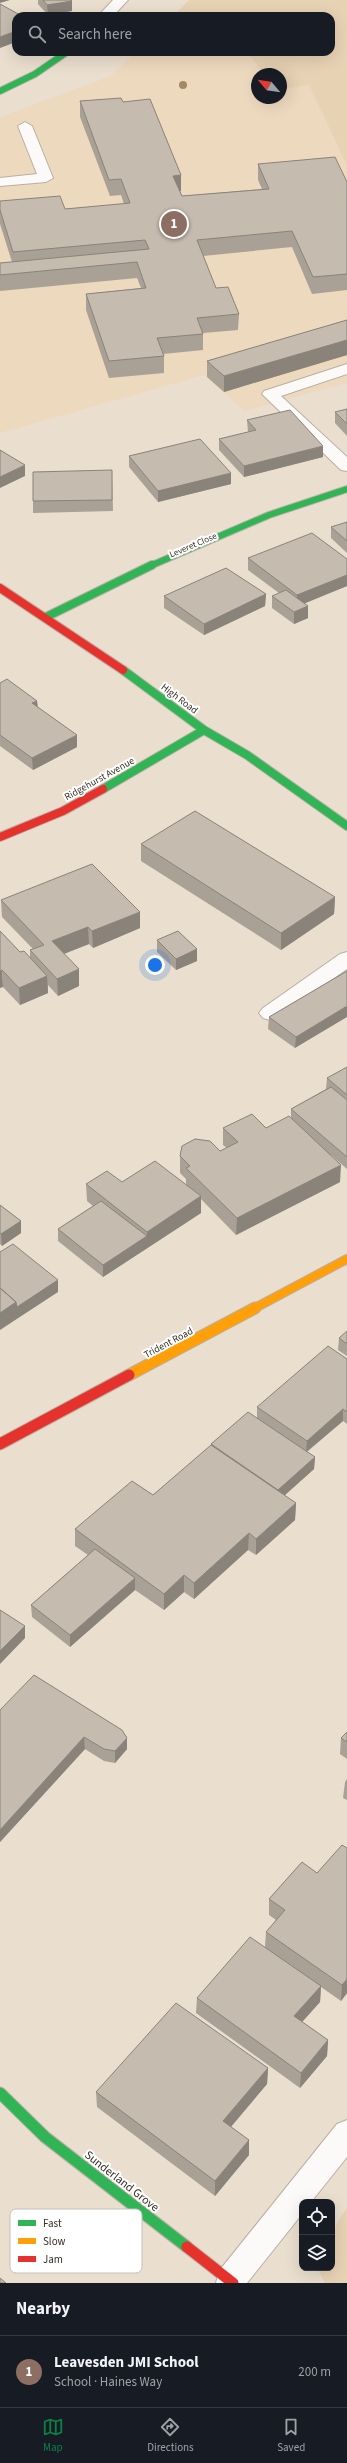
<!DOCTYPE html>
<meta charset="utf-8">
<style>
body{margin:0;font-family:"Source Sans 3",sans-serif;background:#20242c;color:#f1f3f6}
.controls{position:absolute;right:12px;bottom:12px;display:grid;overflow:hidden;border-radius:8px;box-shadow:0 4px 16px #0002}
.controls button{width:36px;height:36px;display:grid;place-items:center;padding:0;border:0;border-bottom:1px solid #363941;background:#171b24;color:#f1f3f6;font:20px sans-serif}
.compass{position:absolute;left:251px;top:68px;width:36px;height:36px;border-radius:50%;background:#171b24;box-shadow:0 4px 16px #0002;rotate:299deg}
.you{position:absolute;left:155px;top:965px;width:14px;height:14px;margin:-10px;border:3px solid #fff;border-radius:50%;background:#1a73e8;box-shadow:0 0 0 6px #1a73e833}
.badge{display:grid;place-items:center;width:26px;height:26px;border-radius:50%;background:#0b8043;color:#fff;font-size:13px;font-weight:700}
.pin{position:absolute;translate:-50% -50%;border:2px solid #fff;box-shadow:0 1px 4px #0006}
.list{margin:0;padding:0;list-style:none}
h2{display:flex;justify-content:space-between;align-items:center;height:52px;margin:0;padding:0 16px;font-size:17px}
h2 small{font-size:13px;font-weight:400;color:#9ea1a6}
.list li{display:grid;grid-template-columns:26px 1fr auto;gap:12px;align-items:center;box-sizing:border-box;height:72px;padding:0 16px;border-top:1px solid #363941}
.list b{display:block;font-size:15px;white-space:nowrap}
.list p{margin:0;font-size:13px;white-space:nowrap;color:#9ea1a6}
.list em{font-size:13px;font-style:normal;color:#9ea1a6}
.icon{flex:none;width:22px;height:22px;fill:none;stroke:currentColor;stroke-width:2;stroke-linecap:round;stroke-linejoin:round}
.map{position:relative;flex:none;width:347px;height:2283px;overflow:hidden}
.search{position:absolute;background:#171b24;box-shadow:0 4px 16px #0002;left:12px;right:12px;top:12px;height:44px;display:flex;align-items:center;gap:10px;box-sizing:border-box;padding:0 14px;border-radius:12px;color:#9ea1a6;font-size:15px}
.sheet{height:124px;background:#171b24}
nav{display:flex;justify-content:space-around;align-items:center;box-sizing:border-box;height:56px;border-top:1px solid #363941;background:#171b24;font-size:11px;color:#9ea1a6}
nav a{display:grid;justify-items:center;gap:2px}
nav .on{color:#0b8043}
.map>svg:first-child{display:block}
.built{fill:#edd9be;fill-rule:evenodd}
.green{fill:#e8d2b4}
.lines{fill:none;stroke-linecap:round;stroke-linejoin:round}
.lane-casing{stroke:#b8afa3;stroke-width:2}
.street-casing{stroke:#b8afa3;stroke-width:2}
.fast-far2-casing{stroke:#b8afa3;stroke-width:8}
.fast-far1-casing{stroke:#b8afa3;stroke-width:10}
.fast-casing{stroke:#b8afa3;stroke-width:13}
.slow-far1-casing{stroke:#b8afa3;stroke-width:10}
.slow-casing{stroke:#b8afa3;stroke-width:13}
.jam-far1-casing{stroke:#b8afa3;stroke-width:10}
.jam-casing{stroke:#b8afa3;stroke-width:13}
.lane{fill:#fcfaf8;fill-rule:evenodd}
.street{fill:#fcfaf8;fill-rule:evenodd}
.fast-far2{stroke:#30b455;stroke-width:6}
.fast-far1{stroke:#30b455;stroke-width:8}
.fast{stroke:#30b455;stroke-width:11}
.slow-far1{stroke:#ff9f0a;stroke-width:8}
.slow{stroke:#ff9f0a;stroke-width:11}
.jam-far1{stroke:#e5322d;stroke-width:8}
.jam{stroke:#e5322d;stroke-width:11}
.tree{fill:#a28a64}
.wall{fill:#a9a196}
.shaded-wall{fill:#8a837a}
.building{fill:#c5bbaf;stroke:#8a837a}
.labels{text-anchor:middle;stroke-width:4;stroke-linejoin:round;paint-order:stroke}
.far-street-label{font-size:9px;fill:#383024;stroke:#fff}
.street-label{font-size:10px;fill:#383024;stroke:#fff}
.near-street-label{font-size:12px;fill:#383024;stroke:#fff}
.key{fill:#fff;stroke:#c3c1bd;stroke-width:1}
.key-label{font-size:11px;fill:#383024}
</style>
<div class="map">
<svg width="347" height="2283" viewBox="0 0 347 2283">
<rect width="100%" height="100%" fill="#eadece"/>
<path class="built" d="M189,0H347V383L244,411L204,375L0,433V117L111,76L135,52H331V16H173ZM257,74H281V98H257Z"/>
<path class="green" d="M189,0H347V165L309,85L281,89V74H264L247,52H331V16H173Z
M347,2208V2283H325L319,2272L320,2268H332C332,2241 330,2230 347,2208Z"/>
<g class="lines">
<defs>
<path id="lane" d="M25,122L32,126L53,178L46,182L0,186V178L37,174L18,126Z
M347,364V374L281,396L347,457V471L341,470L262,394L264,391Z
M347,952V969L277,1018L270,1020L263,1018L259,1013L263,1008L340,954Z
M347,2120V2157L311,2202H302V2214L247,2283H216L219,2271L337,2124Z"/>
<path id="street" d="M113,0H128L113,16H98Z"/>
<path id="fast-far2" d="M0,91L35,74L67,52
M150,566L269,515L347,489"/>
<path id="fast-far1" d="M46,617L152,565
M123,670L204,730L247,755L347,826
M103,789L204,730"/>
<path id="fast" d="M0,2093L45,2137L187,2247"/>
<path id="slow-far1" d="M253,1309L347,1259"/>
<path id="slow" d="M129,1375L255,1308"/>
<path id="jam-far1" d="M0,588L123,670
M0,837L63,811L103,789"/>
<path id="jam" d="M0,1444L129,1375
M187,2247L233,2283"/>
</defs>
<use href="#lane" class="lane-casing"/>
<use href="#street" class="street-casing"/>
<use href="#fast-far2" class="fast-far2-casing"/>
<use href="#fast-far1" class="fast-far1-casing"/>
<use href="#fast" class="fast-casing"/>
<use href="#slow-far1" class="slow-far1-casing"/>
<use href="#slow" class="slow-casing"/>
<use href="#jam-far1" class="jam-far1-casing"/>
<use href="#jam" class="jam-casing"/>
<use href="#lane" class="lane"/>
<use href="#street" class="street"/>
<use href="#fast-far2" class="fast-far2"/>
<use href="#fast-far1" class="fast-far1"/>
<use href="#fast" class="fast"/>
<use href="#slow-far1" class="slow-far1"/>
<use href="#slow" class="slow"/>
<use href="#jam-far1" class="jam-far1"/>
<use href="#jam" class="jam"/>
</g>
<circle class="tree" cx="183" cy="85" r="4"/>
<path class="wall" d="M38,0H71L72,1V11L48,15L38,4Z
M80,101L123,102L181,175V191H179L182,196L262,189L258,180V164L347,182V290L312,294L292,247L203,256L216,288L239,314L238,330L203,333V350L163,354L164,356V373L109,378L86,310V294L141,288L137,278L0,291V263L12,262L0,224V201L65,209L124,204L121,195L110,196L80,117Z
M347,320V355L224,392L207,377V361Z
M347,409V436L335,423V412Z
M247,420L323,457L244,477L219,450V439L248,432Z
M129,456L231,484L158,502L129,467Z
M112,470L113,511L33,513V501Z
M347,522V553L331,538V527Z
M248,558L347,559V586L304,603L308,606V618L294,624L272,608V596L279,593L248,570Z
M266,594L265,606L204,635L164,608V596Z
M0,683L37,701L38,707L77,747L33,770L0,746Z
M141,844L335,897L334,914L281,950L141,861Z
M1,900L140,928L93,948L89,944L64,954L79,986L58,996L48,985V993L20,1005L3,987L0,931L20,952L30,958V950L33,949L2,917Z
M157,940L197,949V961L176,970L157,952Z
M347,971L295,1048L268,1029L269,1017Z
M347,1067V1169L331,1155L340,1182L236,1235L201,1199V1213L103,1277L58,1241V1229L93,1206L87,1201L86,1184L122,1182L186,1185V1179L180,1173V1156L220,1151L227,1148L223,1145V1128H266L291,1118V1109L326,1089L327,1078Z
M0,1205L21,1221V1233L2,1246L0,1244Z
M347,1331V1356L338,1350L339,1338Z
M347,1359V1424L343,1421L307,1452L315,1457L314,1469L284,1496L296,1503L295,1520L256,1555L248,1550L194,1599L184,1592L164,1610L135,1590L70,1647L32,1617L31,1605L88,1555L75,1546V1529L153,1495L211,1446V1444L257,1418V1407Z
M0,1710L127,1749L115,1763L104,1761L85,1749L0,1842Z
M347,1732V1759L340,1754L341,1738Z
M347,1779V1800L343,1798L345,1782Z
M302,1862L347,1993L341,2001L321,1987L320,2002L302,2022L328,2040L327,2056L300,2088L196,2013L197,1998L265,1947L266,1932L276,1920L269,1915V1899Z
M268,2068L267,2084L231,2127L249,2140V2155L215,2196L97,2107L96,2092Z"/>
<path class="shaded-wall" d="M0,0H10L0,3Z
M72,1V11L48,15L47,5Z
M16,31V42L0,48V37Z
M181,175V191L173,192V176Z
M347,340V355L224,392V376Z
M323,446V457L244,477V466Z
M25,465V476L0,488V477Z
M231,473V484L158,502V491Z
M347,575V586L296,607L297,595Z
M266,594L265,606L204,635V624Z
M308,606V618L294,624V612Z
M37,701L38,713L32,703Z
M77,735V747L33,770L32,758Z
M335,897L334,914L281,950V933Z
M140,912V928L93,948L92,931Z
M88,927L89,944L53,958L52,941Z
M197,949V961L176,970V959Z
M79,969V986L58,996L57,979Z
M2,970L3,987L0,988V971Z
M47,976L48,993L20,1005L19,988Z
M347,1006V1017L295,1048L296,1037Z
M341,1165L340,1182L236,1235L237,1218Z
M201,1196V1213L103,1277V1265L147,1236V1232Z
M21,1221V1233L2,1246L1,1234Z
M58,1280V1292L0,1330V1313L16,1302Z
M343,1409V1421L306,1452L307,1441Z
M315,1457L314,1469L277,1502L278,1490Z
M296,1503L295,1520L256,1555V1539Z
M249,1533L248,1550L194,1599V1583Z
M184,1575V1592L164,1610V1594Z
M135,1578V1590L70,1647V1635Z
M25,1626V1638L0,1664V1651Z
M84,1737L85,1749L0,1842V1830Z
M127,1738V1749L115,1763V1751Z
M347,1979V1993L341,2001L342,1985Z
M321,1986L320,2002L293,2032L294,2016Z
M328,2040L327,2056L300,2088L301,2073Z
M268,2068L267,2084L223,2136V2121Z
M249,2140V2155L215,2196V2181Z"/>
<path class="building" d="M43,0H71L72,1L47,5Z
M0,4L22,16H16V31L0,37Z
M121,98L123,102L150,99L181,175L173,176L182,196L269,189L258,164L335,157L347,182V274L313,277L292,231L197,240L216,288L228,287L239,314L197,318L203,334L157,338L164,356L109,361L86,294L146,288L137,262L0,275V263L149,249L145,240L13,252L0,210V201L60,196L65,209L130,203L121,179L109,180L80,101Z
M347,320V340L224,376L207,361Z
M347,409V424L335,412Z
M290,410L323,446L244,466L219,439L256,430L247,420Z
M200,439L231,473L158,491L129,456Z
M0,450L25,465L0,477Z
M112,470V500L33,501V472Z
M347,522V541L331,527Z
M312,533L347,559V575L297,595L248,558Z
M226,568L266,594L204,624L164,596Z
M286,590L308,606L294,612L272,596Z
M7,679L37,701L32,703L77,735L32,758L0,735V683Z
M195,811L335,897L281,933L141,844Z
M92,864L140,912L92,931L88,927L52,941L79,969L57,979L30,950L44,945L1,900Z
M0,931L20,952L24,951L47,976L19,988L2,970L0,971Z
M178,931L197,949L176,959L157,940Z
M347,971V1006L296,1037L269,1017Z
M347,1067V1095L327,1078Z
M331,1087L347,1100V1157L291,1109Z
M252,1114L266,1128L289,1116L341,1165L237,1218L186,1168L190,1166L180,1156L182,1146L195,1139L210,1141L220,1151L238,1142L223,1128Z
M155,1161L201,1196L147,1232L86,1184L107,1171L122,1182Z
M101,1201L147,1236L103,1265L58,1229Z
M0,1205L21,1221L1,1234L0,1233Z
M13,1244L58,1280L17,1307L16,1302L0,1288V1252Z
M0,1288L16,1302L0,1313Z
M347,1331V1344L339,1338Z
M328,1346L347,1359V1412L343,1409L307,1441L257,1407Z
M248,1412L315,1457L278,1490L211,1444Z
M211,1445L296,1503L256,1539L249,1533L194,1583L184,1575L164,1594L75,1529L132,1481L153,1495Z
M95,1549L135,1578L70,1635L31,1605Z
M0,1610L25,1626L0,1651Z
M34,1675L122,1730L127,1738L115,1751L104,1749L84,1737L0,1830V1710Z
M347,1732V1742L341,1738Z
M342,1845L347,1848V1979L342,1985L266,1932L285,1910L269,1899L302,1862L317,1873Z
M250,1937L321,1986L294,2016L328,2040L301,2073L197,1998Z
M176,2003L268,2068L223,2121L249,2140L215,2181L96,2092Z
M0,2278L6,2283H0Z"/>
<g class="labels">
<g class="far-street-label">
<text transform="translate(193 545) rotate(-23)" y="3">Leveret Close</text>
</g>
<g class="street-label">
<text transform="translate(180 698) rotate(37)" y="4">High Road</text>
<text transform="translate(99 778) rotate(-29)" y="4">Ridgehurst Avenue</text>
<text transform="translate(168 1342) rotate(-28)" y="4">Trident Road</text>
</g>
<g class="near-street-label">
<text transform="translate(122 2181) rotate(38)" y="4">Sunderland Grove</text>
</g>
</g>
<rect x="10" y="2209" width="132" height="64" rx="6" class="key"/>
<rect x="18" y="2220" width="18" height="6" fill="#30b455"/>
<rect x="18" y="2238" width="18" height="6" fill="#ff9f0a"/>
<rect x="18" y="2256" width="18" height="6" fill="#e5322d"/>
<g class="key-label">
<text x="43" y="2227">Fast</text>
<text x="43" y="2245">Slow</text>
<text x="43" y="2263">Jam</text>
</g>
</svg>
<div class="controls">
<button><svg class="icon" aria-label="locate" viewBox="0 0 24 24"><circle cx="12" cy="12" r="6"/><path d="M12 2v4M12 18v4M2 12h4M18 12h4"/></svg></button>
<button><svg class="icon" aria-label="layers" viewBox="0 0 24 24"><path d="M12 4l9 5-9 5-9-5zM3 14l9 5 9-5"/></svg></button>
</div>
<svg class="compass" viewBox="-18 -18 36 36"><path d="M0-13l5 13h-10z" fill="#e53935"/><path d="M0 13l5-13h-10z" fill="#9ea1a6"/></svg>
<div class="you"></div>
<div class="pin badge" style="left:174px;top:224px;background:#8d6e63">1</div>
<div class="search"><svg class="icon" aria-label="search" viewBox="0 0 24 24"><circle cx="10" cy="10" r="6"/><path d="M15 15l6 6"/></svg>Search here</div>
</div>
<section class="sheet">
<h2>Nearby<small></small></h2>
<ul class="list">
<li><span class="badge" style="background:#8d6e63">1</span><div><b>Leavesden JMI School</b><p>School · Haines Way</p></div><em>200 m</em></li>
</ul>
</section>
<nav>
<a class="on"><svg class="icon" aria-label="map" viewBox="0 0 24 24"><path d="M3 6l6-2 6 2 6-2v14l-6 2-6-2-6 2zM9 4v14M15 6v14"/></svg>Map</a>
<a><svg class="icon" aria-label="directions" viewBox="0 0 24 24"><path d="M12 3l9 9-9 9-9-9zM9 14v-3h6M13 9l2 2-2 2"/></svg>Directions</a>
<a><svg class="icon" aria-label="saved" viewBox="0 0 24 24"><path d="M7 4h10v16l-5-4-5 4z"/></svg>Saved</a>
</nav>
